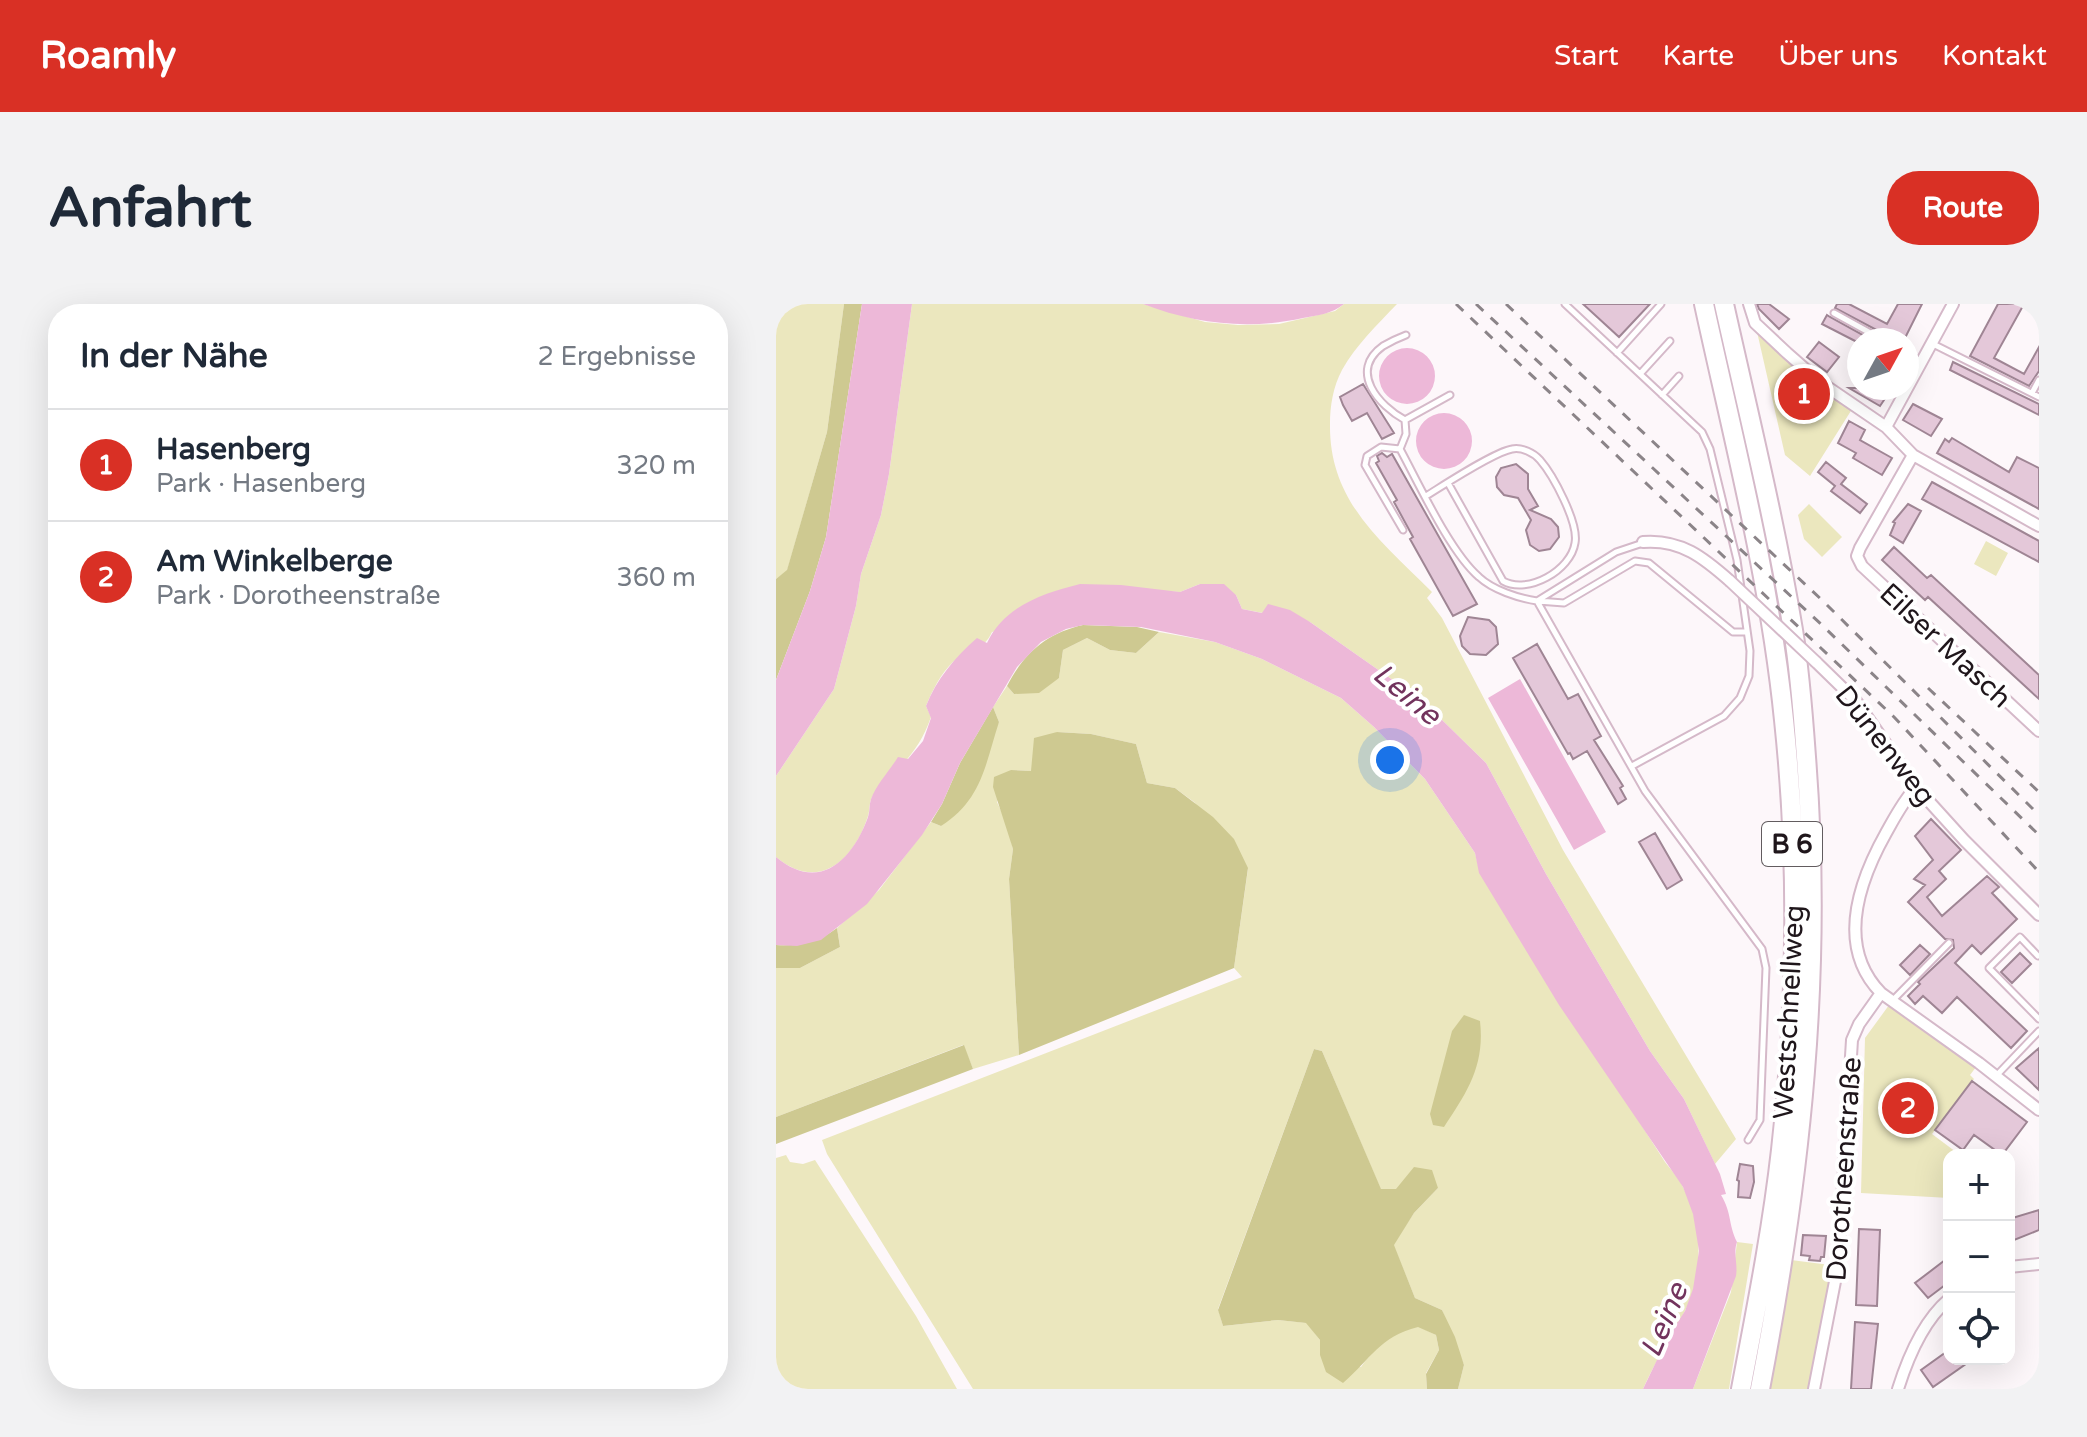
<!DOCTYPE html>
<html lang="de">
<meta charset="utf-8">
<style>
body{margin:0;font-family:"Varela Round",sans-serif;background:#f2f2f3;color:#1f2937}
.controls{position:absolute;right:24px;bottom:24px;display:grid;overflow:hidden;border-radius:16px;box-shadow:0 8px 32px #0002}
.controls button{width:72px;height:72px;display:grid;place-items:center;padding:0;border:0;border-bottom:2px solid #e0e1e3;background:#fff;color:#1f2937;font:40px sans-serif}
.compass{position:absolute;left:1071px;top:24px;width:72px;height:72px;border-radius:50%;background:#fff;box-shadow:0 8px 32px #0002;rotate:50deg}
.you{position:absolute;left:614px;top:456px;width:28px;height:28px;margin:-20px;border:6px solid #fff;border-radius:50%;background:#1a73e8;box-shadow:0 0 0 12px #1a73e833}
.badge{display:grid;place-items:center;width:52px;height:52px;border-radius:50%;background:#d93025;color:#fff;font-size:26px;font-weight:700}
.pin{position:absolute;translate:-50% -50%;border:4px solid #fff;box-shadow:0 2px 8px #0006}
.list{margin:0;padding:0;list-style:none}
h2{display:flex;justify-content:space-between;align-items:center;height:104px;margin:0;padding:0 32px;font-size:34px}
h2 small{font-size:26px;font-weight:400;color:#747a83}
.list li{display:grid;grid-template-columns:52px 1fr auto;gap:24px;align-items:center;box-sizing:border-box;height:112px;padding:0 32px;border-top:2px solid #e0e1e3}
.list b{display:block;font-size:30px;white-space:nowrap}
.list p{margin:0;font-size:26px;white-space:nowrap;color:#747a83}
.list em{font-size:26px;font-style:normal;color:#747a83}
.icon{flex:none;width:44px;height:44px;fill:none;stroke:currentColor;stroke-width:2;stroke-linecap:round;stroke-linejoin:round}
.map{position:relative;flex:none;width:1263px;height:1085px;overflow:hidden;border-radius:32px}
header{display:flex;align-items:center;gap:48px;box-sizing:border-box;height:112px;padding:0 40px;background:#d93025;color:#fff}
header strong{font-size:38px}
nav{display:flex;gap:44px;margin-inline-start:auto;font-size:28px}
.intro{display:flex;align-items:center;justify-content:space-between;box-sizing:border-box;height:192px;padding:0 48px}
h1{margin:0;font-size:56px}
.button{padding:20px 36px;border-radius:32px;background:#d93025;color:#fff;font-size:28px;font-weight:700}
main{display:flex;gap:48px;padding:0 48px}
aside{flex:1;background:#fff;border-radius:32px;box-shadow:0 8px 32px #0002}
.map>svg:first-child{display:block}
.green{fill:#ebe7be}
.forest{fill:#cec991}
.water{fill:#edb8d8}
.building{fill:#e4c8d9;stroke:#9f8594;stroke-width:2}
.lines{fill:none;stroke-linecap:round;stroke-linejoin:round}
.lane-casing{stroke:#d5b9c9;stroke-width:9}
.street-casing{stroke:#d5b9c9;stroke-width:14}
.highway-casing{stroke:#d5b9c9;stroke-width:22}
.lane{stroke:#fff;stroke-width:5}
.street{stroke:#fff;stroke-width:10}
.highway{stroke:#fff;stroke-width:18}
.rail{stroke:#8b8488;stroke-width:3;stroke-dasharray:10 10;stroke-linecap:butt}
.street-bridge-casing{stroke:#d5b9c9;stroke-width:14;stroke-linecap:butt}
.street-bridge{stroke:#fff;stroke-width:10}
.labels{text-anchor:middle;stroke-width:8;stroke-linejoin:round;paint-order:stroke}
.shield{fill:#fff;stroke:#625c5f;stroke-width:2}
.shield-label{font-size:26px;font-weight:bold;fill:#1f161b}
.street-label{font-size:28px;fill:#1f161b;stroke:#fff}
.water-label{font-size:30px;font-style:italic;fill:#72335d;stroke:#fff}
</style>
<header>
<strong>Roamly</strong>
<nav><a>Start</a><a>Karte</a><a>Über uns</a><a>Kontakt</a></nav>
</header>
<div class="intro"><h1>Anfahrt</h1><a class="button">Route</a></div>
<main>
<aside>
<h2>In der Nähe<small>2 Ergebnisse</small></h2>
<ul class="list">
<li><span class="badge">1</span><div><b>Hasenberg</b><p>Park · Hasenberg</p></div><em>320 m</em></li>
<li><span class="badge">2</span><div><b>Am Winkelberge</b><p>Park · Dorotheenstraße</p></div><em>360 m</em></li>
</ul>
</aside>
<div class="map">
<svg width="1263" height="1085" viewBox="0 0 1263 1085">
<rect width="100%" height="100%" fill="#fdf7fa"/>
<path class="green" d="M0,0H68L51,128L11,267L0,275Z
M136,0H367L429,18L462,21L503,20L559,7L568,0H621C601,21 580,41 566,66C557,83 554,102 554,120C553,198 606,238 656,288L651,294L666,314L787,546L960,835L939,860L908,795L874,747L770,570L710,459L663,413L621,379L534,318L466,305L460,291L424,280L404,288L384,287L216,328C207,348 192,345 177,358C165,369 156,387 150,402L155,413C145,441 133,454 113,475C108,480 99,487 96,493C93,499 94,506 92,512C78,556 43,589 0,553V472L58,385L80,302L85,270L105,211L113,170Z
M979,19L1078,102L1034,172L1009,151Z
M1033,200L1066,233L1046,253L1028,235L1022,211Z
M1210,237L1232,249L1220,272L1198,260Z
M383,328L439,338L486,355L565,394L598,423L649,475L699,549L704,569L889,858C895,866 903,874 907,883C927,920 928,971 908,1009C894,1034 879,1058 867,1085H682L688,1061L666,1006L639,994L617,940L638,909L662,884L605,886L546,747L538,745L442,1005L447,1022L502,1016L531,1019L544,1036V1051L585,1063C601,1041 614,1030 642,1022L660,1031L663,1046L650,1069L651,1085H197L51,850L46,836L466,673L458,664L472,565L418,498L399,484L371,479L360,440L315,430L281,428L255,467L235,466L221,498L231,520L237,545L233,575L243,751L197,765L187,741L0,813V664H24L64,643L61,624L103,586L155,518L165,522L223,418L217,403L231,382L238,390L283,374L287,346L311,334L334,346L360,349Z
M1116,697L1203,759L1194,771L1198,775L1156,830L1184,851H1173V894L1085,889L1089,734Z
M10,851L14,858L27,860L39,856L140,1012L181,1085H0V854Z
M961,938L977,940L953,1085H917L955,988Z
M1015,956L1062,962L1038,1085H991Z"/>
<path class="forest" d="M68,0H86L50,233L34,287L0,376V275L11,266L51,128Z
M307,321L361,323L383,328L360,349L334,346L311,334L287,346L283,374L263,389L238,390L231,382C248,349 271,329 307,321Z
M217,403L223,418C209,461 206,496 165,522L155,518L166,500L184,459Z
M281,428L315,430L360,440L371,479L399,484L437,513L458,535L472,564L458,664L243,751L233,575L237,545L217,483L218,473L235,466L255,467L258,434Z
M61,624L64,643L24,664H0V641C24,642 41,639 61,624Z
M688,711L704,717C709,762 691,788 668,823L657,821L654,810L676,727Z
M188,741L197,765L0,840V813Z
M538,745L546,747L605,885H620L638,863L656,866L662,884L638,909L618,941L639,994L666,1006L679,1033L688,1061L682,1085H651L650,1070L663,1046L660,1031L642,1023C603,1033 595,1055 567,1079L550,1068L544,1051V1036L530,1019L502,1016L447,1022L442,1006Z"/>
<path class="water" d="M86,0H136L113,170L105,211L85,270L80,302L58,385L0,472V376L34,287L50,233Z
M367,0H568C556,10 542,11 527,14C473,26 419,20 367,0Z
M603 72a28 28 0 1 1 56 0a28 28 0 1 1-56 0Z
M640 137a28 28 0 1 1 56 0a28 28 0 1 1-56 0Z
M304,280L345,281L404,288L424,280H448L460,291L466,305L486,309L492,300L514,306L534,318L621,379L663,413L710,459L770,570L874,747L908,795L944,870L950,890L945,891C956,909 952,920 961,938C957,949 962,960 960,972L917,1085H867L892,1033L909,1007L917,985L923,947L917,910L907,883L783,701L703,569L699,549L649,475L598,423L565,394L486,355L439,338L365,323L307,321L290,325L265,338L241,363L184,459L166,500L146,531L91,600L45,636L21,642L0,641V553C43,589 76,557 92,513C94,507 93,501 95,495C100,481 114,466 122,453L132,455L147,437L155,414L150,402C160,376 179,353 201,334L211,339C228,302 268,289 304,280Z
M744,375L830,528L798,546L712,394Z"/>
<path class="building" d="M807,0H874L843,33Z
M981,0H993L1013,15L1003,25L983,5Z
M1061,0H1073L1111,20L1122,0H1146L1128,36H1112L1110,31L1059,4Z
M1222,0H1248L1218,54L1248,70L1263,43V67L1253,82L1194,52Z
M1051,11L1054,13L1096,36H1083V39L1046,20Z
M1043,38L1063,53L1051,68L1031,53Z
M1177,58L1263,100V111L1174,66Z
M587,80L618,129L606,135L591,109L576,117L567,101L564,93Z
M1073,84H1109L1114,87L1104,102Z
M1137,100L1166,115L1155,132L1127,116Z
M1073,117L1089,126L1084,136L1116,154L1106,171L1077,154L1080,149L1062,139Z
M1176,134L1233,168L1241,153L1263,164V205L1161,149L1169,135L1173,138Z
M606,149L611,153L616,150L701,300L677,312L634,235L637,233L618,198L621,196L600,159L603,157L601,152Z
M1050,158L1070,174L1065,180L1091,200L1084,209L1055,187L1059,182L1042,168Z
M740,160L752,170V185L762,202L754,206L775,215L782,223L783,233L774,245L763,247L754,241L750,226L755,216L742,194L728,191L721,183L720,173L725,164Z
M1156,178L1263,237V258L1146,195Z
M1132,200L1145,207L1127,239L1114,231L1119,219L1117,218Z
M1118,243L1151,274L1155,271L1263,371V395L1152,293L1149,296L1106,256Z
M692,313L713,316L720,323L722,340L710,351L694,350L686,342L684,332Z
M761,340L792,395L802,390L825,432L818,436L847,482L844,484L850,495L842,500L811,447L797,455L794,449L792,450L737,354Z
M1155,515L1185,546L1163,567L1170,575L1151,593L1166,612L1211,572L1223,583L1216,589L1241,615L1205,650L1196,641L1179,659L1251,727L1235,744L1181,693L1166,709L1147,692L1139,700L1132,692L1144,680L1142,678L1178,644L1177,636L1169,635L1132,598L1149,581L1138,575L1157,556L1139,532Z
M879,529L906,576L891,585L863,538Z
M1144,641L1154,650L1134,671L1124,661Z
M1244,649L1255,660L1236,679L1225,668Z
M1263,744V786L1240,764Z
M1196,777L1251,818L1226,851L1198,831L1187,846L1159,826Z
M964,860L977,862L978,878L974,894L962,893L963,877L961,876Z
M1263,906V926L1233,938V915Z
M1083,925L1104,926L1101,1002L1080,1001Z
M1027,931L1050,932L1048,953H1045L1044,957L1033,956L1034,952L1025,951Z
M1173,953V978L1152,994L1139,979Z
M1079,1018L1102,1020L1095,1085H1075Z
M1173,1046V1055H1197L1157,1083L1145,1066Z"/>
<g class="lines">
<defs>
<path id="lane" d="M789,0L926,128L934,145L961,256L974,347L973,372L964,394L948,412L856,462
M1058,9L1107,36
M630,31C622,34 614,38 607,42C572,67 603,102 629,116L630,130L624,145C643,180 674,248 703,273C717,286 742,294 761,297L840,248L867,239
M1157,40L1263,93
M841,49L885,0
M1131,49L1144,57
M864,70L894,37
M1256,89L1263,76
M886,91L903,72
M629,116L674,91
M624,145L605,143L591,152L589,161L627,226
M650,192C668,181 718,148 736,145C746,143 758,149 764,156C777,171 803,219 799,239C795,266 752,291 727,277L672,179
M761,297L869,487L986,645L990,664L984,816L972,836
M762,297L788,299L859,257L873,259L957,328H971
M1262,652L1244,633L1213,664L1263,715
M1116,697L1173,639
M1220,772L1263,727"/>
<path id="street" d="M973,0L979,19L1011,49L1044,78L1110,123L1137,151L1263,222
M1110,123L1177,0
M1137,151L1084,244L1081,252L1086,262L1263,427
M867,238C905,235 928,254 954,277
M1040,358L1080,397L1140,483L1188,536L1263,611
M1105,689L1203,759L1263,806
M1233,963L1263,960
M1038,1085L1062,962L1076,736L1083,720L1105,689C1060,643 1082,579 1110,529C1119,513 1127,497 1140,483
M1122,1085C1132,1053 1147,1017 1173,995"/>
<path id="highway" d="M928,0C958,138 994,276 1008,416C1023,558 1021,704 1005,846C996,926 980,1006 965,1085
M948,0C972,108 999,217 1017,326C1024,368 1027,411 1030,453C1047,669 1025,872 984,1085"/>
</defs>
<use href="#lane" class="lane-casing"/>
<use href="#street" class="street-casing"/>
<use href="#highway" class="highway-casing"/>
<use href="#lane" class="lane"/>
<use href="#street" class="street"/>
<use href="#highway" class="highway"/>
<path class="rail" d="M680,0L1118,413L1263,568
M700,0L1047,322L1263,531
M730,0L1048,298L1263,511
M1152,384L1263,488"/>
<defs>
<path id="street-bridge" d="M954,277L1040,358"/>
</defs>
<use href="#street-bridge" class="street-bridge-casing"/>
<use href="#street-bridge" class="street-bridge"/>
</g>
<g class="labels">
<rect class="shield" x="986" y="518" width="60" height="44" rx="6"/>
<g class="shield-label">
<text x="1016" y="549">B 6</text>
</g>
<g class="street-label">
<text transform="translate(1170 341) rotate(43)" y="10">Eilser Masch</text>
<text transform="translate(1110 441) rotate(52)" y="10">Dünenweg</text>
<text transform="translate(1012 708) rotate(-87)" y="10">Westschnellweg</text>
<text transform="translate(1067 865) rotate(-86)" y="10">Dorotheenstraße</text>
</g>
<g class="water-label">
<text transform="translate(631 390) rotate(40)" y="10">Leine</text>
<text transform="translate(888 1016) rotate(-67)" y="10">Leine</text>
</g>
</g>
</svg>
<div class="controls">
<button>+</button>
<button>−</button>
<button><svg class="icon" aria-label="locate" viewBox="0 0 24 24"><circle cx="12" cy="12" r="6"/><path d="M12 2v4M12 18v4M2 12h4M18 12h4"/></svg></button>
</div>
<svg class="compass" viewBox="-18 -18 36 36"><path d="M0-13l5 13h-10z" fill="#e53935"/><path d="M0 13l5-13h-10z" fill="#747a83"/></svg>
<div class="you"></div>
<div class="pin badge" style="left:1028px;top:90px">1</div>
<div class="pin badge" style="left:1132px;top:804px">2</div>
</div>
</main>
